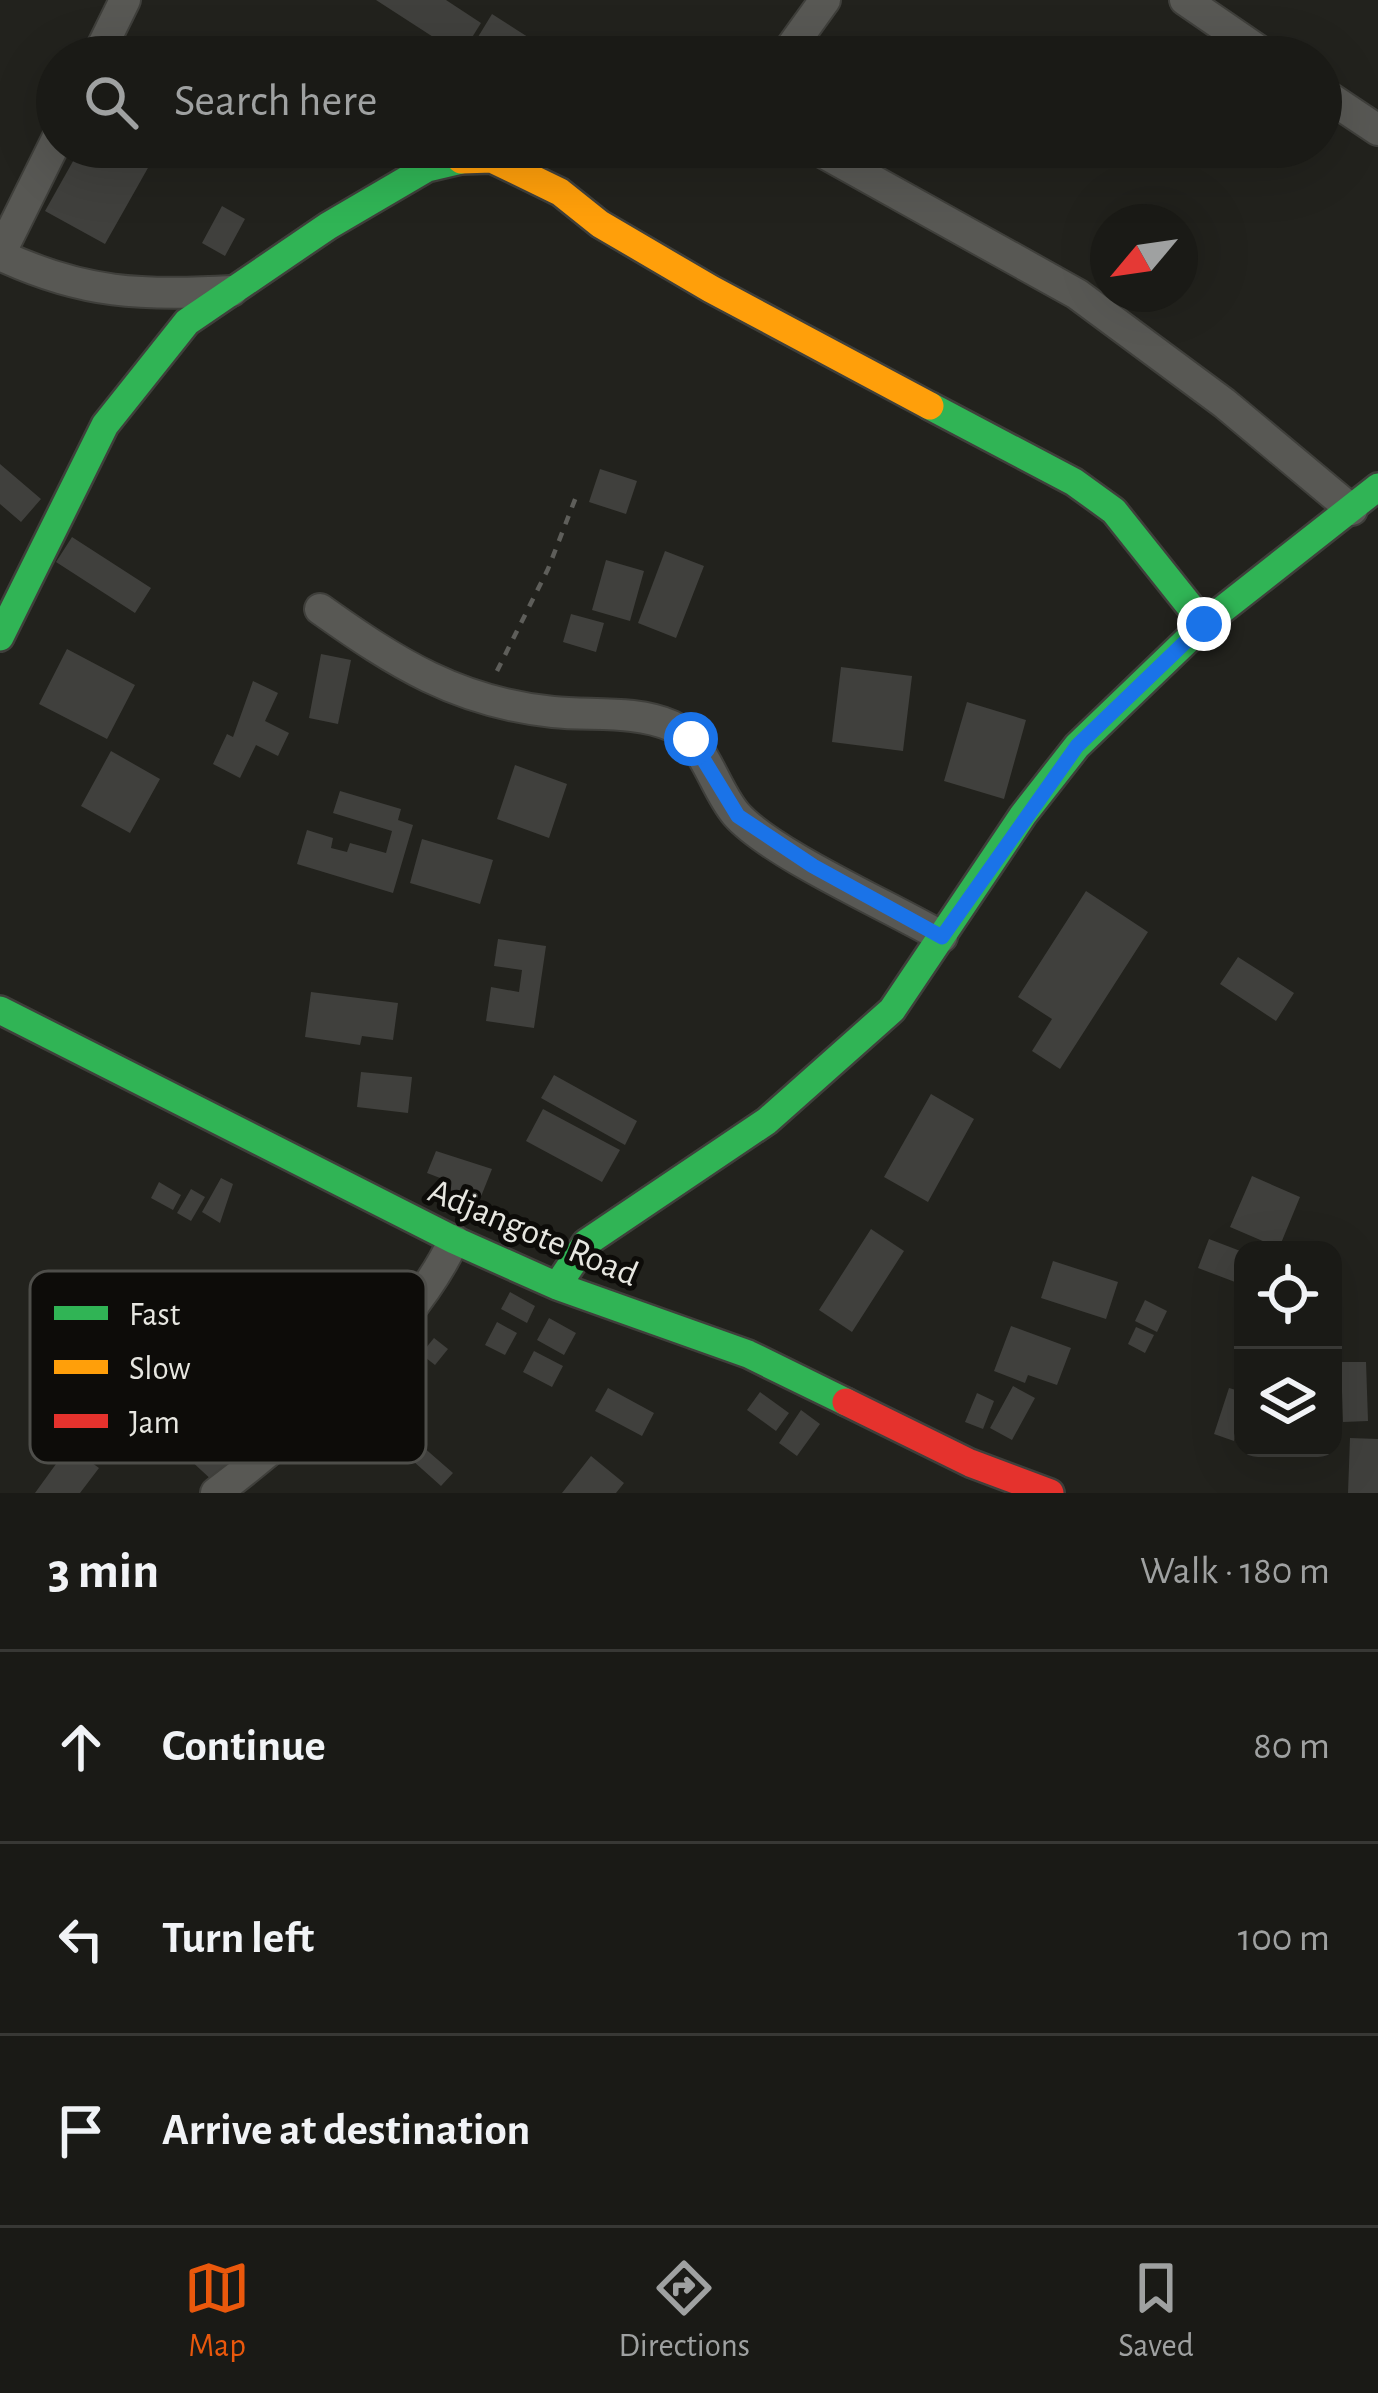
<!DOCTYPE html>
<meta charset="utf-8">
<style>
body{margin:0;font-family:"Alegreya Sans",sans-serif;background:#272723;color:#f1f3f6}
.controls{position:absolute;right:36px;bottom:36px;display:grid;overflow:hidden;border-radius:24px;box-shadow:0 12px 48px #0002}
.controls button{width:108px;height:108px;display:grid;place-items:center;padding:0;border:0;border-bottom:3px solid #383835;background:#1a1a16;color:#f1f3f6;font:60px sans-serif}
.compass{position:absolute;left:1090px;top:204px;width:108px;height:108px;border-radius:50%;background:#1a1a16;box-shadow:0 12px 48px #0002;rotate:241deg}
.stop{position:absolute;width:36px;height:36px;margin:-27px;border:9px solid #1a73e8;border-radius:50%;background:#fff}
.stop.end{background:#1a73e8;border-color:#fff;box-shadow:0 3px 12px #0008}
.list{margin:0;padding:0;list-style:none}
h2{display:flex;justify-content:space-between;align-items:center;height:156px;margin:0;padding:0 48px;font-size:51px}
h2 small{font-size:39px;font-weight:400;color:#9fa1a1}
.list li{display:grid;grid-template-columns:78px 1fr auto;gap:36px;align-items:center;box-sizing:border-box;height:192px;padding:0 48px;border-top:3px solid #383835}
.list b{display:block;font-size:45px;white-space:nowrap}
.list em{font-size:39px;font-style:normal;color:#9fa1a1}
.icon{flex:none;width:66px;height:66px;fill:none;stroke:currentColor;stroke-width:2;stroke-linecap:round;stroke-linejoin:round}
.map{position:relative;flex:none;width:1378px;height:1493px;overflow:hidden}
.search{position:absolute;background:#1a1a16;box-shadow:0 12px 48px #0002;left:36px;right:36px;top:36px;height:132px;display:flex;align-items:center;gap:30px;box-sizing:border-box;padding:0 42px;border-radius:66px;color:#9fa1a1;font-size:45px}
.sheet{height:732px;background:#1a1a16}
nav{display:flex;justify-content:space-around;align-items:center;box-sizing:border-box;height:168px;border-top:3px solid #383835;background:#1a1a16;font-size:33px;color:#9fa1a1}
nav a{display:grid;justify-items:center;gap:6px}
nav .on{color:#ea580c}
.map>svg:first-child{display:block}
.building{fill:#40403d}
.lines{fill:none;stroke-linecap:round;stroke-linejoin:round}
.street-casing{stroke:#3f3f3b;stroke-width:34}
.fast-casing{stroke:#3f3f3b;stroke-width:32}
.slow-casing{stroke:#3f3f3b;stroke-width:32}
.jam-casing{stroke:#3f3f3b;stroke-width:32}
.path{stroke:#5e5e5a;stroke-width:4.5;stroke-dasharray:9 9;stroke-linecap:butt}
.street{stroke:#585854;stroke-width:30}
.fast{stroke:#30b455;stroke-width:27}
.slow{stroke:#ff9f0a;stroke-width:27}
.jam{stroke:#e5322d;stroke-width:27}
.route{stroke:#1a73e8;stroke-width:15}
.labels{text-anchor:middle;stroke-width:10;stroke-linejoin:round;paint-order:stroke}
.street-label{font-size:36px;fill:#e7e7e1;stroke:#0d0c09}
.key{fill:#0d0c09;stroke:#4e4e4a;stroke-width:3}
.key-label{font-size:33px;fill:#e7e7e1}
</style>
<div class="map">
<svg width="1378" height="1493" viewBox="0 0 1378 1493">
<rect width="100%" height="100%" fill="#22221d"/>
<path class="building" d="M376,0H446L481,23L461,55Z
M492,14L559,57L467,55Z
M81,147H131L153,159L105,244L45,211Z
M222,206L245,219L225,256L202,243Z
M0,464L41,499L21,522L0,504Z
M600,469L637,481L626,514L589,502Z
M72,537L151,588L135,613L56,562Z
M665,551L704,566L676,638L638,623Z
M606,560L644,571L630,621L592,610Z
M571,614L604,623L596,652L563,642Z
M67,649L135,685L107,739L39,704Z
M321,654L351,660L338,724L309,718Z
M841,667L912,676L903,751L832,742Z
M253,681L278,693L265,721L289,733L278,756L256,745L240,778L213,764L227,734L233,737Z
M967,702L1026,720L1004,799L944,781Z
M111,751L160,779L130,833L81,806Z
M515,765L567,784L549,838L497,819Z
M340,791L401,809L398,820L413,825L393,893L297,864L307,830L333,838L331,848L347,852L350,843L386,853L392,831L333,813Z
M422,839L493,860L480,904L410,883Z
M1086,891L1148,932L1060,1069L1032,1051L1052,1019L1018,997Z
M498,939L546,946L534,1028L486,1021L491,987L519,992L522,970L494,966Z
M1238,957L1294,993L1276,1021L1220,984Z
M311,992L398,1003L393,1040L362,1036L360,1045L305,1037Z
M361,1072L412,1077L408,1113L357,1107Z
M554,1075L637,1121L625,1145L541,1098Z
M931,1094L974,1119L928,1202L884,1177Z
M543,1109L620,1150L602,1182L526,1141Z
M436,1151L492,1169L478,1204L444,1190L448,1181L427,1173Z
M1252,1176L1300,1197L1279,1248L1230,1227Z
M221,1178L233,1184L220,1223L202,1212Z
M159,1182L181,1195L173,1210L151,1198Z
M191,1189L205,1197L191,1221L177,1213Z
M871,1229L904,1251L852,1332L819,1310Z
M1209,1239L1243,1252V1285L1198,1268Z
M1053,1261L1118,1282L1106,1319L1041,1298Z
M510,1292L535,1306L527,1323L501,1309Z
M1145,1300L1167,1311L1157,1332L1135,1321Z
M549,1318L576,1333L564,1355L537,1340Z
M497,1322L517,1333L505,1355L485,1345Z
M1011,1326L1071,1348L1057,1385L1028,1375L1025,1383L994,1371Z
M1136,1327L1154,1335L1145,1353L1128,1344Z
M434,1338L448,1349L435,1365L421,1354Z
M534,1351L563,1366L552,1387L523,1372Z
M1341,1362H1366L1368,1421L1343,1422Z
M1013,1386L1035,1398L1012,1440L990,1428Z
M608,1388L654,1413L642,1436L595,1411Z
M1229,1388L1243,1392L1234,1441L1214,1434Z
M223,1392L241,1410L227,1426L249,1447L215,1483L174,1445Z
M760,1392L789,1413L776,1431L747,1410Z
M977,1393L994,1401L983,1429L965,1422Z
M801,1410L820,1424L797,1456L779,1443Z
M1350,1438L1378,1439V1493H1348Z
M414,1439L453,1473L441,1486L403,1452Z
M69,1446L99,1468L80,1493H35Z
M591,1456L624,1483L616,1493H562Z"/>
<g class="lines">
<defs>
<path id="street" d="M1185,0L1268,57
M97,57L125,0
M784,57L825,0
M1321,92L1378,130
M813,147L1077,294L1224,403L1352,510
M0,254L57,139
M0,255C83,294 142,296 232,291
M320,609C396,663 457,702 553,712C591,716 636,710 672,726C705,741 713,787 736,814C771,854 891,907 942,937
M216,1493C295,1433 412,1331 454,1240"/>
<path id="fast" d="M930,406L1074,482L1114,511L1204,624
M0,637L105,425L187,322L328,226L427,168L461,160
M0,1010L454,1240L557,1286L748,1354L846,1402
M557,1286L586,1243L767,1121L892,1010L1023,815L1077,746L1204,624L1378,487"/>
<path id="slow" d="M461,160L492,159L560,192L600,224L711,289L930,406"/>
<path id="jam" d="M846,1402L970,1463L1050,1493"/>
</defs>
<use href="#street" class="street-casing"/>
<use href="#fast" class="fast-casing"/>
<use href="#slow" class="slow-casing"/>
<use href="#jam" class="jam-casing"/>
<path class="path" d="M497,671L548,569L576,497"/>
<use href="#street" class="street"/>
<use href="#fast" class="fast"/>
<use href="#slow" class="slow"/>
<use href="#jam" class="jam"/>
</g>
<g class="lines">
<path class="route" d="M691,739L738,816L813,866L942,937L1077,746L1204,624"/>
</g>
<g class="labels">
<g class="street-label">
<text transform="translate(534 1231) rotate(23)" y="13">Adjangote Road</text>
</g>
</g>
<rect x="30" y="1271" width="396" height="192" rx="18" class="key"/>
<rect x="54" y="1306" width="54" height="14" fill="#30b455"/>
<rect x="54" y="1360" width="54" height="14" fill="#ff9f0a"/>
<rect x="54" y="1414" width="54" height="14" fill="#e5322d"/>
<g class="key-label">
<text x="129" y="1325">Fast</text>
<text x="129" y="1379">Slow</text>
<text x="129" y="1433">Jam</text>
</g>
</svg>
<div class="controls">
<button><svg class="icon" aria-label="locate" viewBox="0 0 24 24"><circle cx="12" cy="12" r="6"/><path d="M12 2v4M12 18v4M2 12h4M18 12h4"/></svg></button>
<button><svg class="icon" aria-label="layers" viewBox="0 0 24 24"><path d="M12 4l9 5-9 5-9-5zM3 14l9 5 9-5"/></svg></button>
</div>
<svg class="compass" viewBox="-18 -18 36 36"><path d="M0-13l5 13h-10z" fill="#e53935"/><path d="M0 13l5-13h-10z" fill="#9fa1a1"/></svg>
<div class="stop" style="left:691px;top:739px"></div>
<div class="stop end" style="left:1204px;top:624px"></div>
<div class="search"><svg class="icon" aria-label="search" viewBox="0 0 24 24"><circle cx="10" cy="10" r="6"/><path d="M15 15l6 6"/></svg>Search here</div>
</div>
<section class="sheet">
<h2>3 min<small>Walk · 180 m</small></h2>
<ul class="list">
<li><svg class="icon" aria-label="ahead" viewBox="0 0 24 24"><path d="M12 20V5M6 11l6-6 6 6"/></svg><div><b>Continue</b></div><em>80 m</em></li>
<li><svg class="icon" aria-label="left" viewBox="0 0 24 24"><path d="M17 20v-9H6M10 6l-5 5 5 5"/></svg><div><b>Turn left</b></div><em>100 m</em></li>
<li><svg class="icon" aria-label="arrive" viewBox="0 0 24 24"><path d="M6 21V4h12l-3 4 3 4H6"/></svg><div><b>Arrive at destination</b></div></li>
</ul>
</section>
<nav>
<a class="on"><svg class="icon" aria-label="map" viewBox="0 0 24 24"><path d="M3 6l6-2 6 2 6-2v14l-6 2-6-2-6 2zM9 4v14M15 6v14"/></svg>Map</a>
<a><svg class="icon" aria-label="directions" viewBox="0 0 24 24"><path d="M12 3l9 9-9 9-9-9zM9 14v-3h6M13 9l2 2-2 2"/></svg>Directions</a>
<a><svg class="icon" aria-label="saved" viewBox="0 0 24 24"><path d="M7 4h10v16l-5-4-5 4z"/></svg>Saved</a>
</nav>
